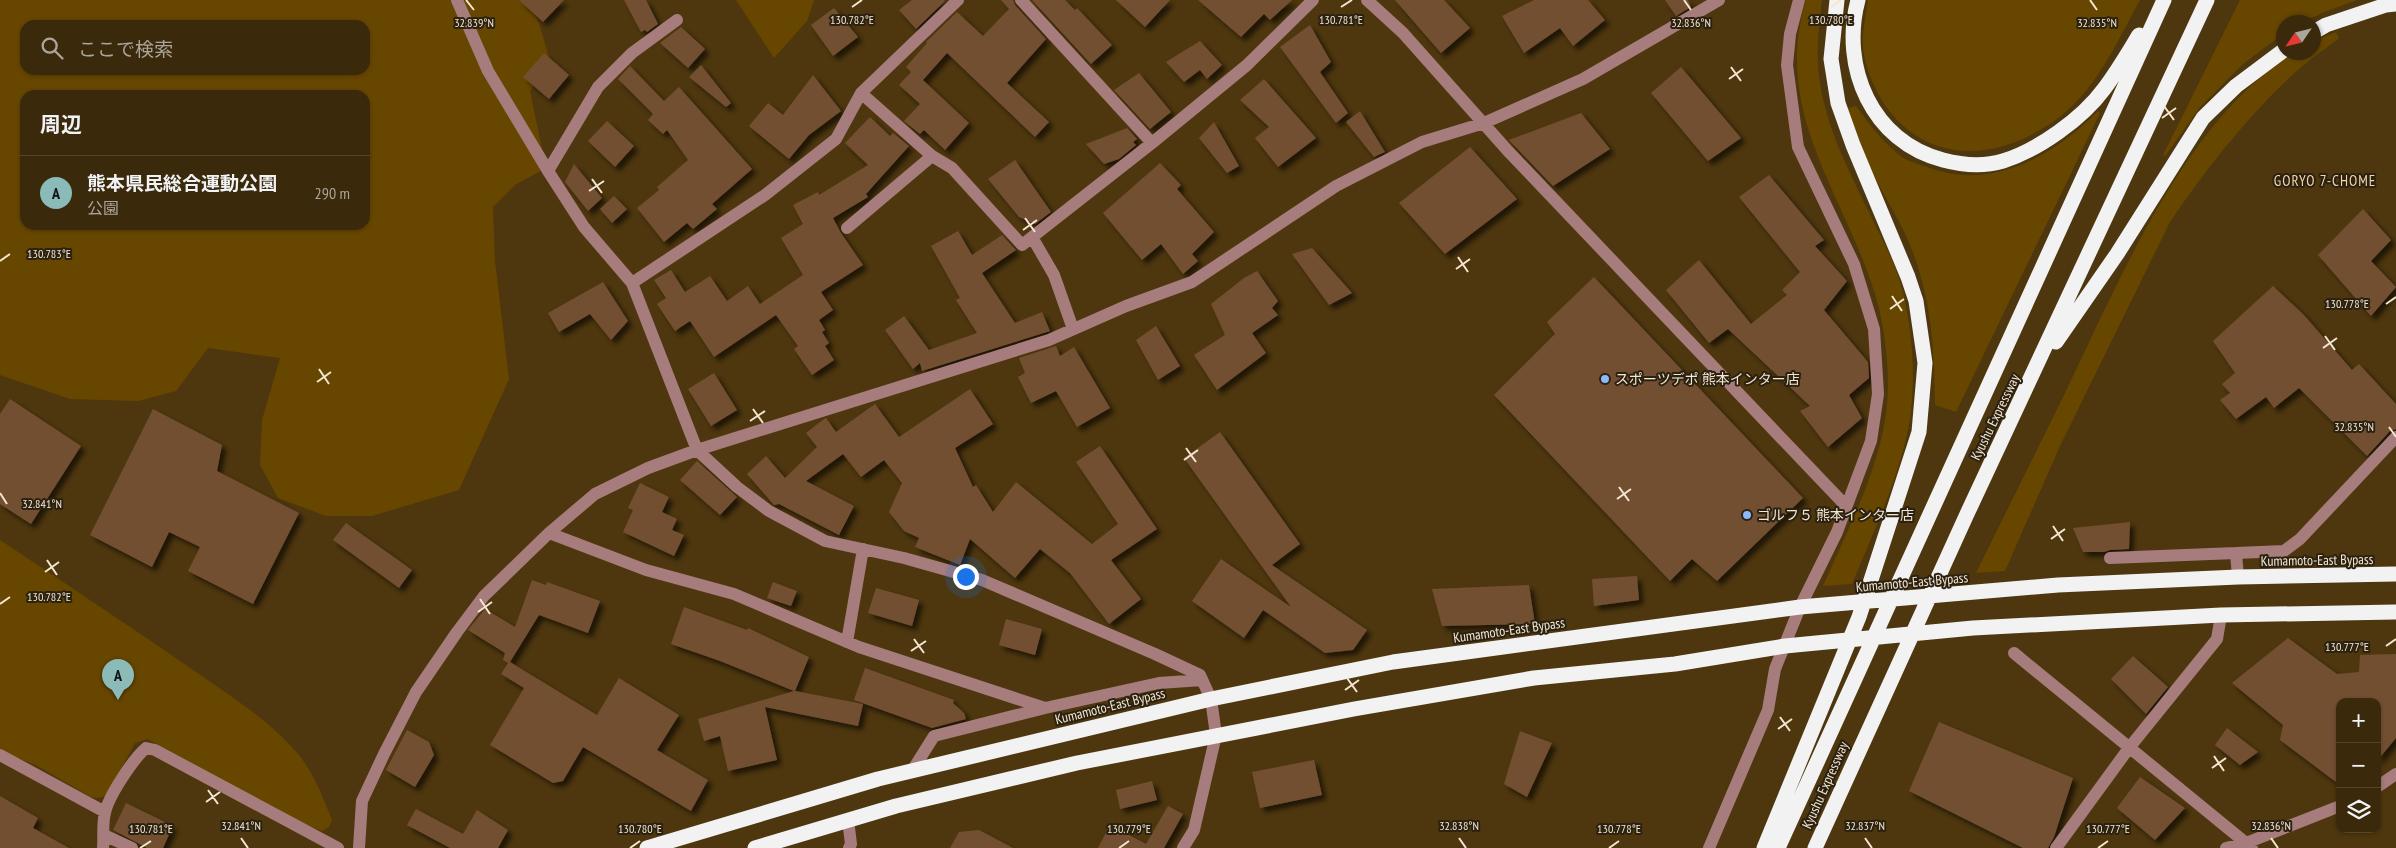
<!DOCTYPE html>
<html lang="ja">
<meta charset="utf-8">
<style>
body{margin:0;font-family:"PT Sans Narrow","Noto Sans JP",sans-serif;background:#413113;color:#f1f3f6}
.controls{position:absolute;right:15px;bottom:15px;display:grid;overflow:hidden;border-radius:10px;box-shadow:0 1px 4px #0004}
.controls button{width:45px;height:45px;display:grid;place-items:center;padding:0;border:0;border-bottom:1px solid #54452b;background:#3a290a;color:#f1f3f6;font:25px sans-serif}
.compass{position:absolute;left:2276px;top:15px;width:45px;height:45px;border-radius:50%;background:#3a290a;box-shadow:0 1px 4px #0004;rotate:235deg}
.you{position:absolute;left:965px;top:576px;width:18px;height:18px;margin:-12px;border:4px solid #fff;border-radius:50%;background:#1a73e8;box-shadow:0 0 0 8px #1a73e833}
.badge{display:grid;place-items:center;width:32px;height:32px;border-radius:50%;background:#8bbbb9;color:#111;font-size:16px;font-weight:700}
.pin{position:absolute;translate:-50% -41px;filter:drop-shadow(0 1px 2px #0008)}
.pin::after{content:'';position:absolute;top:26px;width:18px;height:15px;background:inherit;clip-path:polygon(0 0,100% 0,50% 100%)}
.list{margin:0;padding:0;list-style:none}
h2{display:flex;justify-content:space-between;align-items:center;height:65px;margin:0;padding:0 20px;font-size:21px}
h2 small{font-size:16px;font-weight:400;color:#aba69c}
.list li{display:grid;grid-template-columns:32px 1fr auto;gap:15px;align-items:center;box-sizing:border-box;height:75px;padding:0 20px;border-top:1px solid #54452b}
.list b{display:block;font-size:19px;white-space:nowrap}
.list p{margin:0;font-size:16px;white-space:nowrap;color:#aba69c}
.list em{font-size:16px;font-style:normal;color:#aba69c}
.icon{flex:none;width:28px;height:28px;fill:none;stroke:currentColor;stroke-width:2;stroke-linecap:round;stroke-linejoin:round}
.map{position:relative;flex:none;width:2396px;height:848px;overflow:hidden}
.search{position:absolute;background:#3a290a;box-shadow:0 1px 4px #0004;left:20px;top:20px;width:350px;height:55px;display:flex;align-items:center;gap:12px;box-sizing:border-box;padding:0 18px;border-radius:15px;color:#aba69c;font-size:19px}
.panel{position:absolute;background:#3a290a;box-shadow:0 1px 4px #0004;left:20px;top:90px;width:350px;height:140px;border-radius:15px}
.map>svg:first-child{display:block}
.green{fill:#674600;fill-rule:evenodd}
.building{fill:#734f33;filter:url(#shadow)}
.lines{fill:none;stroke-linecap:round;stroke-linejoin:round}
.minor{stroke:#a67c7c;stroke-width:12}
.highway{stroke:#f2f2f2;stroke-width:15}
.ticks{fill:none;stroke:#f4e6d1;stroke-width:2}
.poi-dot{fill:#8cb9fc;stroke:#2b2110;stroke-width:2}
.labels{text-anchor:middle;stroke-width:4;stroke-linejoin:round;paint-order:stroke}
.poi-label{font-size:14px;fill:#f4e6d1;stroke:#2b2110;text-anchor:start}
.street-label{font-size:14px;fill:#f4e6d1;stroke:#2b2110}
.neighbourhood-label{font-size:15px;letter-spacing:1px;fill:#f1d5ab;stroke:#2b2110}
.ticks-label{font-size:12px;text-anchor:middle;fill:#f4e6d1;stroke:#2b2110;stroke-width:4;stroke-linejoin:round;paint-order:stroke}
</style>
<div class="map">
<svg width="2396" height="848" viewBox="0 0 2396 848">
<defs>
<filter id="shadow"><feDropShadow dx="4.5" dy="4.5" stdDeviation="2.5" flood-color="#0009"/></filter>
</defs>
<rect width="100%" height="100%" fill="#4e370e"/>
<path class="green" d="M0,0H527L539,23L550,61L530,91L546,168L515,185L493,207L495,261L509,379L459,490L372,516H326L278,498L260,465L262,420L280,358L208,348L176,391L138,401L70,399L0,375ZM25,25H365V70H25ZM25,95H365V225H25Z
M736,0H814L807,21L774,58Z
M1806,0H1822C1820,20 1817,40 1818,60C1819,112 1845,164 1868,210C1879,234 1894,259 1901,285C1914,334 1918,393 1905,443C1893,491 1871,538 1852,584L1823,586C1850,524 1887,457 1888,387C1888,356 1884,323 1875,294C1843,191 1772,113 1806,0Z
M1868,0H2140C2118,40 2098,86 2062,115C2004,161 1927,169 1883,102C1874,88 1863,62 1863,45C1862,31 1866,15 1868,0Z
M2240,0H2357L2322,13L2304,22H2284L2283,34L2243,64L2201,106L2165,156L2163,155Z
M2336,32L2339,38C2321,52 2302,65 2286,81C2242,123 2204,172 2170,222L2060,446L2005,571L1976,573C2005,514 2034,456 2063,397C2114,292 2171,153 2261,77C2270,69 2283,56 2295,53C2300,51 2308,53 2314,52V41Z
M1856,106C1870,125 1883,143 1902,157C1909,162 1919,164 1927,167C1991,192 2054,156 2098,111L2100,113L1956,412L1935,405C1934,344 1932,298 1908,240C1897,215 1881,191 1869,166C1860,147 1854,128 1848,108Z
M0,540C66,584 131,627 196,672C233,698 274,723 302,759C316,778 323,798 332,820L329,827L322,831L309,826L147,739L135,743L106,796L98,798L91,797L36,765L0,751Z"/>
<path class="building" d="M519,0H564L543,22Z
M624,0H646L658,24L647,32L645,30L641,32Z
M912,0H944L945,1L916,29L899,10Z
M1001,0H1013L1015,5L1046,39L1007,83L1049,122L1035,137L947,53L923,80L969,123L945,150L924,130L920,134L904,121L920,104L899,85L911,72L906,67L927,43L926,42L957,12L983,36L1009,9Z
M1032,0H1065L1075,10L1077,8L1112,45L1091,64Z
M1116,0H1170L1145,27Z
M1198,0H1292L1270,20L1264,14L1241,37Z
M1395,0H1444L1470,28L1441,53Z
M1534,0H1588L1605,20L1573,46L1560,28L1524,53L1502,16Z
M1665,0H1688L1691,7L1676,16Z
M834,8L858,37L833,56L811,25Z
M1310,25L1331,62L1320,72L1348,113L1336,123L1280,47Z
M681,27L705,49L688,68L660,43Z
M1200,41L1222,65L1207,79L1200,70L1184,82L1166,62Z
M544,53L569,75L549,99L523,77Z
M701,65L731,103L726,107L689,77Z
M630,66L664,101L679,87L752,169L712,204L717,209L693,229L687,223L664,242L637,208L659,190L657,187L688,160L667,130L663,134L648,120L653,114L618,79Z
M1681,67L1741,138L1708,161L1651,93Z
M1139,73L1171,112L1150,129L1114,90Z
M813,75L841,111L809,135L789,159L749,126L768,103L783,115Z
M1264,79L1316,138L1278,167L1255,138L1269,127L1240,100Z
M1360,111L1385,152L1374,157L1346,122Z
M1581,113L1610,149L1553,186L1509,140Z
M870,117L890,136L893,133L909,146L866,194L868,197L833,218L841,233L863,265L821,292L833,310L819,320L825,330L822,332L829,343L825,346L834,360L812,375L794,349L798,346L776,315L714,357L690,321L675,331L657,304L666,298L654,280L671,270L685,292L710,276L727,301L748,286L760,304L803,275L781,238L803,224L793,205L818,192L819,195L868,165L845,143Z
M607,121L634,146L615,167L588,141Z
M1214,122L1239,166L1227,173L1199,138Z
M1127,128L1137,139L1133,142L1136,145L1119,159L1104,164L1086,144Z
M1470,147L1517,199L1445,254L1399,203Z
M1015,160L1051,212L1035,224L1019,217L988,179Z
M1160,163L1181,185L1177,189L1214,232L1192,254L1198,261L1183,274L1161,244L1142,260L1103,213Z
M574,164L602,198L588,211L565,182Z
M1769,175L1824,240L1815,246L1847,281L1824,310L1868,362L1869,378L1849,395L1862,418L1828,447L1800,411L1810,406L1728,329L1709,343L1666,290L1699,260L1751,324L1787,295L1782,290L1800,272L1739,197Z
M614,196L627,209L612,223L600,209Z
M2363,209L2391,240L2371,261L2396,287L2371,316L2318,255Z
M958,231L972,255L1002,235L1016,250L982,273L1015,323L1042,312L1050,331L922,371L920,363L913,369L885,330L904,316L929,350L977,333L956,300L960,298L931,246Z
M1312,248L1352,293L1329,305L1292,254Z
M1257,271L1278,301L1272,308L1278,315L1252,333L1266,353L1217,390L1194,355L1225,335L1211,304L1244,278Z
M1594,277L1803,498L1717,581L1692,559L1670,581L1494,395L1555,334L1547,322Z
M603,282L628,321L611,340L590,314L559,332L548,313Z
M2273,286L2303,314L2352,370L2359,364L2396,404V429L2390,431L2367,456L2299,388L2274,408L2266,397L2236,419L2220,400L2230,393L2222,384L2235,373L2213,341Z
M1156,326L1180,366L1158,380L1136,340Z
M1056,346L1060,356L1074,347L1110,408L1077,427L1056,391L1031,403L1018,377L1025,373L1019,358Z
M714,373L737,410L711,426L688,389Z
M970,389L993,424L955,448L973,487L976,485L993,512L1016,482L1092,544L1118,524L1076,462L1100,446L1157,529L1111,560L1141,599L1109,624L1070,573L1040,549L1015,578L970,539L960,565L915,547L919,538L904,531L889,512L902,483L884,460L861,477L843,454L806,481L854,506L839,535L779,504L774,505L747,474L766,456L785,478L817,447L806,433L824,419L826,418L836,432L875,404L899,437Z
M10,399L81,446L31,524L0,504V414Z
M153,409L222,445L217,471L299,513L253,604L188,571L200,547L169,532L152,567L90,535Z
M1220,432L1300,544L1272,565L1367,630L1353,650L1325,653L1263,610L1244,638L1192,601L1221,559L1291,607L1184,458Z
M697,461L737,497L720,515L680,480Z
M640,483L669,497L662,512L677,519L672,530L684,535L674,556L623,532L633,510L628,508Z
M2130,522L2129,549L2110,550L2104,552H2083L2073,528Z
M346,523L412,570L399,588L333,540Z
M1637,576L1639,600L1594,606L1592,579Z
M532,580L546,585L547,582L600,601L588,633L539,615L510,662L597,715L619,678L679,715L657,750L708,780L691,811L583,747L563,781L553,783L490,745L524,688L501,674L508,663L503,660L505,653L468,630L485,609L515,627Z
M773,582L797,591L791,606L767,598Z
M1529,585L1535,624L1442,626L1432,589Z
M876,588L919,600L912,626L868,613Z
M684,607L747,630L748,628L809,657L795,691L863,704L858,726L765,707L777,760L728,771L720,736L704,741L698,719L794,691L720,661L671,644Z
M1006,619L1042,629L1035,655L999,645Z
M2288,638L2337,674L2359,672L2360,655L2396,654V738L2377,761V702H2340V785L2280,740L2283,725L2232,683Z
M2133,656L2168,687L2146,714L2111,679Z
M865,668L954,700L953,703L964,713L966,719L932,728L854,700Z
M1939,722L2073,778L2054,837L2048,848H2023L1909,791Z
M2227,728L2258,752L2240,765L2215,745Z
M407,730L429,742L434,755L415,787L386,770Z
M1520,731L1552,743L1527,797L1504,784Z
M1314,760L1322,795L1260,808L1252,772Z
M2140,777L2185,808L2155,840L2117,808Z
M1152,781L1157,800L1120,809L1116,790Z
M0,796L38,818L33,828L69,848H0Z
M126,803L173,826L163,848H147L113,830Z
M1168,806L1183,814L1164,848H1098L1110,825L1146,844Z
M416,809L463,834L477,810L508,830L498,848H450L407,825Z
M979,830L1013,848H950L959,832Z"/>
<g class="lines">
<path class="minor" d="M457,0L488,71L548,171L584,227L632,283L697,450L737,487L769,511L825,541L904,558L982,580L1155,654L1200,675L1211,699L1216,735L1194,830L1183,848
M1021,0L1152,143L1247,65L1313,0
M1367,0L1403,33L1508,151L1846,506
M861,93L932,156L952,168L1022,245L1152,143
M548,171L598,87L632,53L677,20
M847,228L932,156
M1032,237L1054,275L1073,329
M632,283L765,195L836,139L861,93L958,0
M549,533L646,570L734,594L859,647L1045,708L1159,683L1202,680
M2236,553L2284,551L2300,539L2396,437
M2110,558L2236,553L2238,577
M847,642L863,549
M2014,653L2252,848
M0,755L105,812
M912,771L934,736L1045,708
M2377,787L2396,774
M848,820L851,844L849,848
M104,835L132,848
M103,848C104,837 102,824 105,813C108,797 133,759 146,748L155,750L338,848
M359,848L362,801L384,754L416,692L457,632L484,596L549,533L595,494L648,468L697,450L1049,340L1126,306L1192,282L1336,186L1422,142L1484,123L1583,79L1719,0
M1709,848L1768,710L1775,669L1800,607L1837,532L1871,441L1878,394L1874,329L1854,264L1798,147L1787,65L1790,34L1799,0
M2056,848L2129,748L2217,639L2221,615
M2226,848L2246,843L2340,806"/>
<path class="highway" d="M1858,0C1840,67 1872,142 1943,160C1962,165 1983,167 2003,161C2038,150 2082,119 2104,89C2117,72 2128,53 2139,35
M2314,32L2326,25L2386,5L2396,4
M2056,342L2117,254L2203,118L2236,86L2284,50
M647,848L878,779L1211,699L1393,662L1800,607L2058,585L2238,577L2396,574
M755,848L896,806L1077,763L1354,709L1534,678L1675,664L1785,646L1973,628L2221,615L2396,612
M1764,848L1859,617L1919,432L1925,363L1916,301L1908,277L1853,145L1838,103L1831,59L1837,0
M1778,848L2164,0
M1815,848L1967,514L2207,0"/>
</g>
<path class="ticks" d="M466,0L474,10M1684,0L1691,10M2090,0L2097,10M852,7L862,0M1341,7L1352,0M1831,7L1841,0M1731,67L1741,81M1729,79L1743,69M2164,106L2174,120M2162,118L2176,108M592,179L602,193M589,191L604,181M1025,218L1035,232M1023,230L1037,220M1458,257L1468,272M0,261L10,254M1456,269L1470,259M1892,296L1902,311M2386,304L2396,297M1890,309L1904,299M2325,336L2335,350M2323,348L2337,338M319,369L329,384M317,382L331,372M753,409L763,423M750,421L765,411M2389,427L2396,437M1186,448L1196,462M1184,460L1198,450M1619,487L1629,501M0,493L7,504M1617,499L1631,489M2053,526L2063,541M2051,539L2065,529M47,560L57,575M45,572L59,562M480,599L490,614M0,604L10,597M478,612L492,602M914,639L924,653M2386,646L2396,639M911,651L926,641M1347,678L1357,692M1345,690L1359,680M1780,717L1790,731M1778,729L1792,719M2214,756L2224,771M2212,768L2226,758M208,790L218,804M206,802L220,792M241,838L248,848M1459,838L1466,848M1865,838L1872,848M2271,838L2278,848M140,848L151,841M630,848L640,841M1119,848L1129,841M1609,848L1619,841M2098,848L2108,841"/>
<g class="poi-dot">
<circle cx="1605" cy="379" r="5"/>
<circle cx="1747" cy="515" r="5"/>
</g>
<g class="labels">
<g class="poi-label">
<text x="1615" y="384">スポーツデポ 熊本インター店</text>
<text x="1757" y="520">ゴルフ５ 熊本インター店</text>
</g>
<g class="street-label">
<text transform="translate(1995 417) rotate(-64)" y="5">Kyushu Expressway</text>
<text transform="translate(2317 560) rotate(-1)" y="5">Kumamoto-East Bypass</text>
<text transform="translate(1912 582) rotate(-5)" y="5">Kumamoto-East Bypass</text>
<text transform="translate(1509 630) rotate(-8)" y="5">Kumamoto-East Bypass</text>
<text transform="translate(1110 706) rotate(-14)" y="5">Kumamoto-East Bypass</text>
<text transform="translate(1825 785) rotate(-66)" y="5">Kyushu Expressway</text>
</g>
<g class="neighbourhood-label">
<text x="2325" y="186">GORYO 7-CHOME</text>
</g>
</g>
<g class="ticks-label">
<text x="852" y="24">130.782°E</text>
<text x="1831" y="24">130.780°E</text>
<text x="1341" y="24">130.781°E</text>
<text x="2097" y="27">32.835°N</text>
<text x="474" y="27">32.839°N</text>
<text x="1691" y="27">32.836°N</text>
<text x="49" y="258">130.783°E</text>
<text x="2347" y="308">130.778°E</text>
<text x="2354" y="431">32.835°N</text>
<text x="42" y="508">32.841°N</text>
<text x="49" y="601">130.782°E</text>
<text x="2347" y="651">130.777°E</text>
<text x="241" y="830">32.841°N</text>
<text x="1459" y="830">32.838°N</text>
<text x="1865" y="830">32.837°N</text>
<text x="2271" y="830">32.836°N</text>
<text x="151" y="833">130.781°E</text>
<text x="640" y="833">130.780°E</text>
<text x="1129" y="833">130.779°E</text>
<text x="1619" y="833">130.778°E</text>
<text x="2108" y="833">130.777°E</text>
</g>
</svg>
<div class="controls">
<button>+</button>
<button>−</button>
<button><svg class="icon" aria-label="layers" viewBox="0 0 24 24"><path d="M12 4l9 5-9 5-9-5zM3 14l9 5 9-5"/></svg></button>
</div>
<svg class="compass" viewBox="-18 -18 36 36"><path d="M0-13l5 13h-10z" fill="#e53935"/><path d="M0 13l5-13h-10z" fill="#aba69c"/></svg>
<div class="you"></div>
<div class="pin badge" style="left:118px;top:700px">A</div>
<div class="search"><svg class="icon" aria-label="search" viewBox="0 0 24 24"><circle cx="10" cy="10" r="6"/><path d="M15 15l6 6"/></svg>ここで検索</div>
<section class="panel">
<h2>周辺<small></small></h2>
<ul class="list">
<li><span class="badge">A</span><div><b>熊本県民総合運動公園</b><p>公園</p></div><em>290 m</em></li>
</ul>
</section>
</div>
